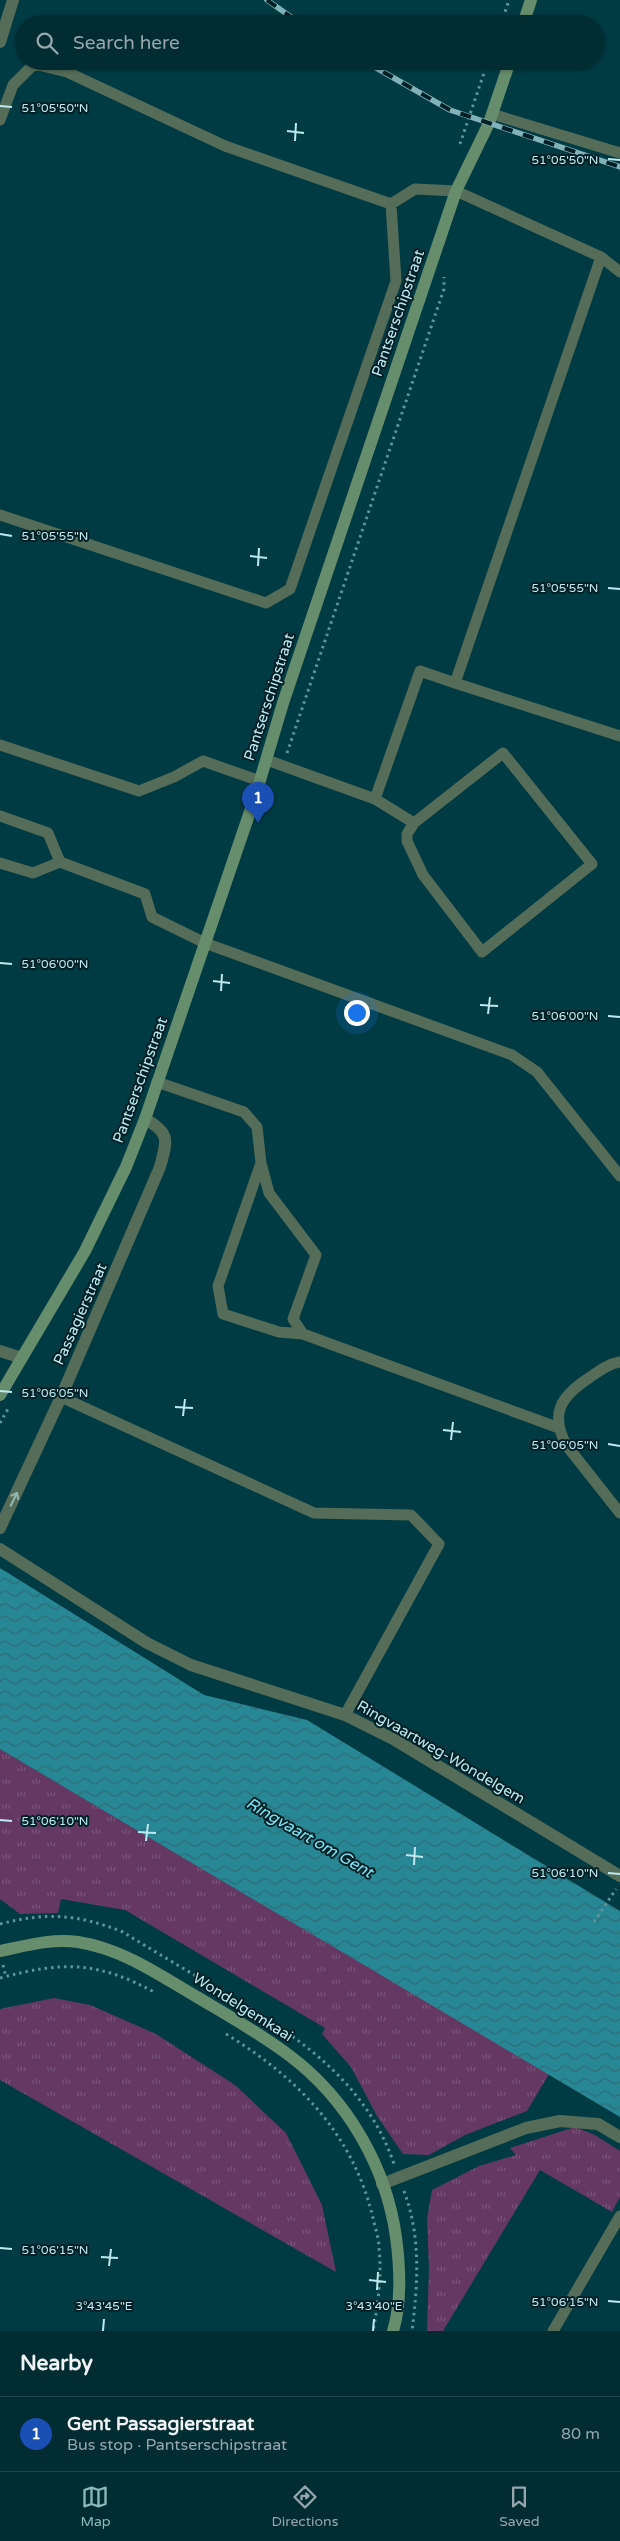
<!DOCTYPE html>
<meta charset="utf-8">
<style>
body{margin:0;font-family:"Varela Round",sans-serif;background:#0e383e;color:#f1f3f6}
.you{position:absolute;left:356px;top:1012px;width:18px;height:18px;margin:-12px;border:4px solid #fff;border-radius:50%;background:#1a73e8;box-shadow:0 0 0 8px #1a73e833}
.badge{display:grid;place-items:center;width:32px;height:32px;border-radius:50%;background:#8bbbb9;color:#fff;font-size:16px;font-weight:700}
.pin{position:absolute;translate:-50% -41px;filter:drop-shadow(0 1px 2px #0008)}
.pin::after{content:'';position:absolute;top:26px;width:18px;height:15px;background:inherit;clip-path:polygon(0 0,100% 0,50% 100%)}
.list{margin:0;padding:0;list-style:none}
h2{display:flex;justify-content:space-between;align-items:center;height:65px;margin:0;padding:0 20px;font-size:21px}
h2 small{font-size:16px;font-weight:400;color:#95a7ac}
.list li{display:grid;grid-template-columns:32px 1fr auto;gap:15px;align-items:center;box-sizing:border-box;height:75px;padding:0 20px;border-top:1px solid #22484d}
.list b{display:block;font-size:19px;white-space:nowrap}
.list p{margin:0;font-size:16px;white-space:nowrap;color:#95a7ac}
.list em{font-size:16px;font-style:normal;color:#95a7ac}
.icon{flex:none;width:28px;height:28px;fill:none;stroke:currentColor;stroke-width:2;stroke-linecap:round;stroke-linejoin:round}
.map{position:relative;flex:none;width:620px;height:2331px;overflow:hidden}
.search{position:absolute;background:#002c32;box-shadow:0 1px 4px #0004;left:15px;right:15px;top:15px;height:55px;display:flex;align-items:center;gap:12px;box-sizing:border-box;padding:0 18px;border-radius:28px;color:#95a7ac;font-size:19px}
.sheet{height:140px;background:#002c32}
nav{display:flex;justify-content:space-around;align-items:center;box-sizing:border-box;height:70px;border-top:1px solid #22484d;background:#002c32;font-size:14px;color:#95a7ac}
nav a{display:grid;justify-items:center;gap:2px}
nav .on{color:#8bbbb9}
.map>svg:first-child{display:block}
.grass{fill:url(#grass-tufts)}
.water{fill:url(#water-waves)}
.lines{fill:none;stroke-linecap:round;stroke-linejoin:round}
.path{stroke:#60949c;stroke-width:3;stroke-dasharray:2.5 4;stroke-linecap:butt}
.lane{stroke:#556d58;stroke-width:11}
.street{stroke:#556d58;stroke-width:12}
.secondary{stroke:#668d6c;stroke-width:12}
.rail-casing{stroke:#81b2ba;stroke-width:5.5}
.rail{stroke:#002025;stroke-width:4;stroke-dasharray:11;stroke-linecap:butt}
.oneway{stroke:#93b8b4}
.ticks{fill:none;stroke:#bdeaf1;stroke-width:2}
.labels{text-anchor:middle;stroke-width:4;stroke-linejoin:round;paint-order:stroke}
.street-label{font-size:15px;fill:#bdeaf1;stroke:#002025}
.water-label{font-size:16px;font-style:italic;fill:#78e9fa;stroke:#002025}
.ticks-label{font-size:12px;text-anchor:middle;fill:#bdeaf1;stroke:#002025;stroke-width:4;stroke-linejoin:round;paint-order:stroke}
</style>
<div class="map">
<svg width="620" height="2331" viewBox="0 0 620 2331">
<defs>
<pattern id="grass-tufts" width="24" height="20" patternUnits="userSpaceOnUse" patternTransform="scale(1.25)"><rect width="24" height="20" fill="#643862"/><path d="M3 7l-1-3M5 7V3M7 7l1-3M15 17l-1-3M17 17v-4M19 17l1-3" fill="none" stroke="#785579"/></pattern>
<pattern id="water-waves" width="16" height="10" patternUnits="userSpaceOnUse" patternTransform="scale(1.25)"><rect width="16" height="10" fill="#278795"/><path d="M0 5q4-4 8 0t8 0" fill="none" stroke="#2e6d76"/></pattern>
</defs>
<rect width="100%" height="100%" fill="#003b43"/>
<path class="grass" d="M0,1749L549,2074L527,2111L465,2135L429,2155L403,2154L377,2116L351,2067L322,2034L325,2028L125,1910L61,1899L58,1913L20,1914L0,1899Z
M54,1998L90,2005L156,2034L235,2085L286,2133L322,2205L336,2272L0,2080V2009Z
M575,2127L595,2135L620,2151V2197L612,2212L540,2170L443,2331H427L429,2269L427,2219L432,2190L479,2166L516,2155L510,2148Z"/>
<path class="water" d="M0,1568L204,1695L307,1720L620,1911V2117L0,1749Z"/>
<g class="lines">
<path class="path" d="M501,24L509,0
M460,144L488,61
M287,753L444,289V277
M0,1423L9,1407
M594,1922L616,1889
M0,1924C47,1912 77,1914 123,1932C155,1952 188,1971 221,1991C294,2034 365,2079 394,2164
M3,1965L6,1977
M0,1978C64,1961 97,1961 156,1993
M226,2034C298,2078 353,2134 373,2218C375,2228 379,2238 379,2248C382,2276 378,2304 373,2331
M404,2191C421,2236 418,2284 412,2331"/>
<path class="lane" d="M492,114L620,153
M0,120L13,85L34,64L67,72L225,146L391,204L396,281L290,589L266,603L0,515
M391,204L415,189L456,191L601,257L620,272
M601,257L455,683L620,736
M0,745L139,791L174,777L203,761L260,781
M267,760L375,799
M0,816L48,833L60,862
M414,823L503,753L592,864L482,952L423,875L407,841V834L414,823L375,799L420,671L455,683
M0,863L33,873L60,862L145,894L152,917L205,943L512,1055L537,1072L620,1176
M157,1082L244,1112L257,1127L261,1163L218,1286L223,1314L279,1332L303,1334L559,1428
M261,1163L269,1193L316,1255L293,1319L303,1334
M620,1362C608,1364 599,1371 589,1378C561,1396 549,1414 567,1446L620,1513
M61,1397L314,1513L411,1515L439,1544L345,1715
M553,2331L620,2216"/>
<path class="street" d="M0,42L13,0
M0,1351L22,1358
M0,1528L61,1397L160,1167C167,1141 171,1133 145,1119
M0,1549L147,1643L191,1665L345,1715L395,1740L620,1876
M382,2184L526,2128L560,2121L598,2124L620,2137"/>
<path class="secondary" d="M523,24L531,0
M0,1395L85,1251L126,1167L145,1119L255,797L283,703L456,191L489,123L510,61
M0,1951C25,1946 52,1938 78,1942C123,1949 159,1975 197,1997C229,2016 261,2034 290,2056C347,2099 386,2166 396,2237C400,2267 402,2302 393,2331"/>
<defs>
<path id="rail" d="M267,0L301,24
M364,61L450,110L620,167"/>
</defs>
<use href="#rail" class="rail-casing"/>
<use href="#rail" class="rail"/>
</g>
<defs><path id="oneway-shaft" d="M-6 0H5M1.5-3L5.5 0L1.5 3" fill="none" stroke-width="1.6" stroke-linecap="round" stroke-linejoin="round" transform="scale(1.25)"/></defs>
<use class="oneway" href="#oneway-shaft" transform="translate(14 1499) rotate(-64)"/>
<path class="ticks" d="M0,106L12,107M287,131L304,133M295,141L296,123M608,159L620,160M0,534L12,536M250,556L267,558M258,566L259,548M608,588L620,589M0,963L12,964M213,981L230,983M221,991L222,974M480,1005L498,1006M488,1014L490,997M608,1016L620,1017M0,1391L12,1392M175,1407L193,1408M183,1416L185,1399M443,1430L461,1432M451,1440L453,1422M608,1444L620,1446M0,1820L12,1821M138,1832L156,1833M146,1841L148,1824M406,1855L423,1857M414,1865L415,1847M608,1873L620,1874M0,2248L12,2249M101,2257L118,2258M109,2266L111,2249M369,2280L386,2282M377,2290L378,2272M608,2301L620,2302M103,2331L104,2319M373,2331L374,2319"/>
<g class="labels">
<g class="street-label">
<text transform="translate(398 313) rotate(-71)" y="5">Pantserschipstraat</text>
<text transform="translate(269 697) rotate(-72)" y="5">Pantserschipstraat</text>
<text transform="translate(140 1080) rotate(-70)" y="5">Pantserschipstraat</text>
<text transform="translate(80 1314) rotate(-66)" y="5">Passagierstraat</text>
<text transform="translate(441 1752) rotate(30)" y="5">Ringvaartweg-Wondelgem</text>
<text transform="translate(243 2007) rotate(32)" y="5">Wondelgemkaai</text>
</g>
<g class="water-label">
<text transform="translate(310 1837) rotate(30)" y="6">Ringvaart om Gent</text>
</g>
</g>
<g class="ticks-label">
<text x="55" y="112">51°05'50"N</text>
<text x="565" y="164">51°05'50"N</text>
<text x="55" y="540">51°05'55"N</text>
<text x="565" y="592">51°05'55"N</text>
<text x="55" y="968">51°06'00"N</text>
<text x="565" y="1020">51°06'00"N</text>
<text x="55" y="1397">51°06'05"N</text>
<text x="565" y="1449">51°06'05"N</text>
<text x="55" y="1825">51°06'10"N</text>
<text x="565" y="1877">51°06'10"N</text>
<text x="55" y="2254">51°06'15"N</text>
<text x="565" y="2306">51°06'15"N</text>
<text x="104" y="2310">3°43'45"E</text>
<text x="374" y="2310">3°43'40"E</text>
</g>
</svg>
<div class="you"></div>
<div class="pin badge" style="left:258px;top:823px;background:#1a4fb4">1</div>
<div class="search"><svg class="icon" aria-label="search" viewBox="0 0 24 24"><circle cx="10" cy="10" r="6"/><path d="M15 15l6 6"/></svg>Search here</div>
</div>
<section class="sheet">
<h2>Nearby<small></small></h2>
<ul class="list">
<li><span class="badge" style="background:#1a4fb4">1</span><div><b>Gent Passagierstraat</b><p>Bus stop · Pantserschipstraat</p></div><em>80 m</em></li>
</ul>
</section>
<nav>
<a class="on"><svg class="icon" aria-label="map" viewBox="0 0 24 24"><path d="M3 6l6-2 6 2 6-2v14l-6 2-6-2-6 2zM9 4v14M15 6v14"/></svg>Map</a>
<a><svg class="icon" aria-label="directions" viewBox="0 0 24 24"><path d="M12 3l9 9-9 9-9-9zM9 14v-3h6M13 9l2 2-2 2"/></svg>Directions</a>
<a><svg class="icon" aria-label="saved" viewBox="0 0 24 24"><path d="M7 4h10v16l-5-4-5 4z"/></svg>Saved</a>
</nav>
